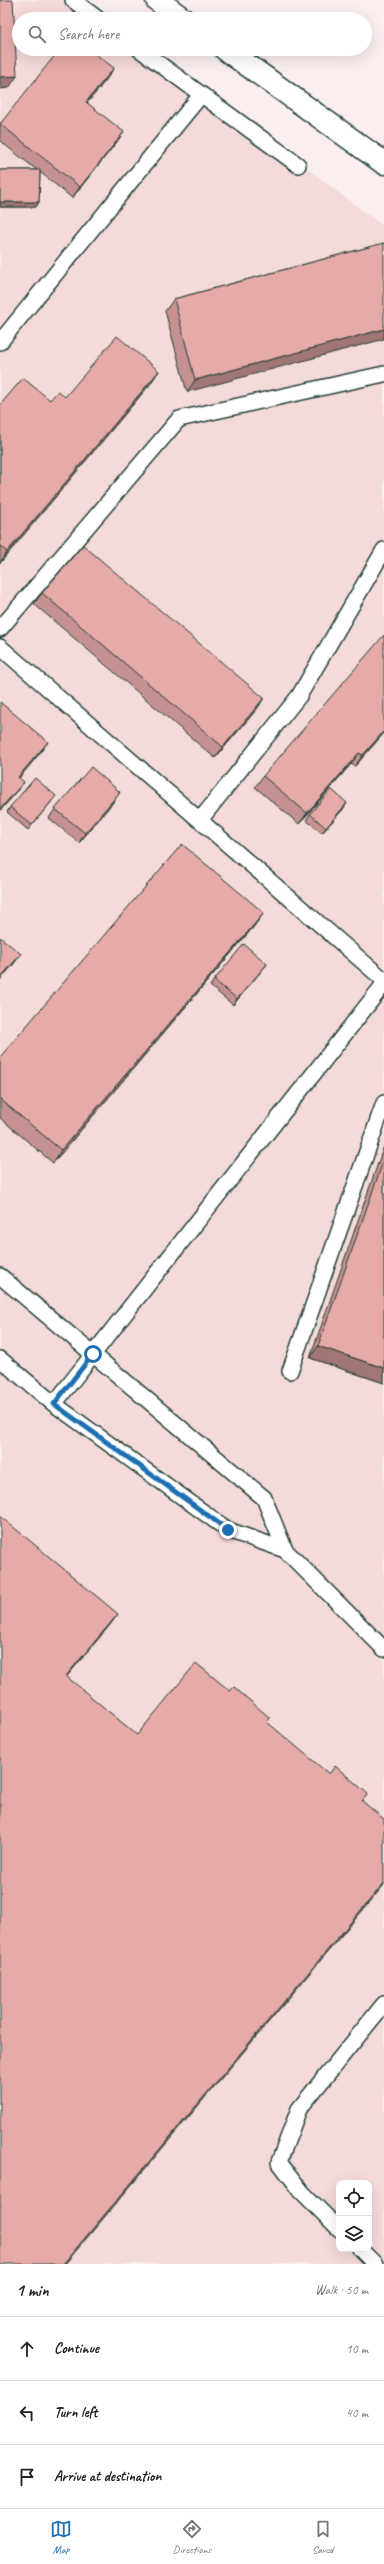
<!DOCTYPE html>
<meta charset="utf-8">
<style>
body{margin:0;font-family:Caveat,sans-serif;background:#f6f6f6;color:#222}
.controls{position:absolute;right:12px;bottom:12px;display:grid;overflow:hidden;border-radius:8px;box-shadow:0 4px 16px #0002}
.controls button{width:36px;height:36px;display:grid;place-items:center;padding:0;border:0;border-bottom:1px solid #e0e0e0;background:#fff;color:#222;font:20px sans-serif}
.stop{position:absolute;width:12px;height:12px;margin:-9px;border:3px solid #1f6fb2;border-radius:50%;background:#fff}
.stop.end{background:#1f6fb2;border-color:#fff;box-shadow:0 1px 4px #0008}
.list{margin:0;padding:0;list-style:none}
h2{display:flex;justify-content:space-between;align-items:center;height:52px;margin:0;padding:0 16px;font-size:17px}
h2 small{font-size:13px;font-weight:400;color:#767676}
.list li{display:grid;grid-template-columns:26px 1fr auto;gap:12px;align-items:center;box-sizing:border-box;height:64px;padding:0 16px;border-top:1px solid #e0e0e0}
.list b{display:block;font-size:15px;white-space:nowrap}
.list em{font-size:13px;font-style:normal;color:#767676}
.icon{flex:none;width:22px;height:22px;fill:none;stroke:currentColor;stroke-width:2;stroke-linecap:round;stroke-linejoin:round}
.map{position:relative;flex:none;width:384px;height:2264px;overflow:hidden}
.search{position:absolute;background:#fff;box-shadow:0 4px 16px #0002;left:12px;right:12px;top:12px;height:44px;display:flex;align-items:center;gap:10px;box-sizing:border-box;padding:0 14px;border-radius:22px;color:#767676;font-size:15px}
.sheet{height:244px;background:#fff}
nav{display:flex;justify-content:space-around;align-items:center;box-sizing:border-box;height:56px;border-top:1px solid #e0e0e0;background:#fff;font-size:11px;color:#767676}
nav a{display:grid;justify-items:center;gap:2px}
nav .on{color:#1f6fb2}
.map>svg:first-child{display:block}
.built{fill:#f4dad9;fill-rule:evenodd}
.lines{fill:none;stroke-linecap:round;stroke-linejoin:round}
.lane-casing{stroke:#1f3d34;stroke-width:18}
.street-casing{stroke:#1f3d34;stroke-width:25}
.lane{stroke:#fff;stroke-width:15}
.street{stroke:#fff;stroke-width:22}
.wall{fill:#c69291;stroke:#1f3d34}
.shaded-wall{fill:#a17776;stroke:#1f3d34}
.building{fill:#e6aaa9;stroke:#1f3d34}
.route{stroke:#1f6fb2;stroke-width:5}
</style>
<div class="map">
<svg width="384" height="2264" viewBox="0 0 384 2264">
<rect width="100%" height="100%" fill="#faeeee"/>
<filter id="ink" filterUnits="userSpaceOnUse"><feTurbulence type="fractalNoise" baseFrequency=".025" numOctaves="2"/><feDisplacementMap in="SourceGraphic" scale="8" xChannelSelector="R" yChannelSelector="G"/><feConvolveMatrix kernelMatrix="1 2 1 2 8 2 1 2 1" color-interpolation-filters="sRGB"/></filter>
<g filter="url(#ink)">
<path class="built" d="M0,0H82L109,19H19V49H150L384,227V2264H0ZM339,2183H369V2249H339Z"/>
<g class="lines">
<defs>
<path id="lane" d="M73,0L98,19
M139,49L298,165
M0,342L201,95
M0,629L179,419L384,374
M0,647L384,980
M200,820L299,696L384,550
M0,1276L264,1498L285,1550L384,1649
M0,1359L54,1404L228,1530L285,1550
M290,1371L384,1103
M54,1404L384,984
M339,2229L302,2192L279,2162L299,2109L384,2004
M360,2249L375,2264"/>
<path id="street" d="M157,0L183,19
M225,49L384,163"/>
</defs>
<use href="#lane" class="lane-casing"/>
<use href="#street" class="street-casing"/>
<use href="#lane" class="lane"/>
<use href="#street" class="street"/>
</g>
<path class="wall" d="M106,80L87,103L116,143L72,198L40,172L39,202L36,207H0V170H37L0,141V123Z
M384,243L187,392L165,311L174,299Z
M151,383L0,563V405L50,400L65,397Z
M42,593L264,698L257,709L215,758L34,604Z
M384,733L355,766L351,764L299,824L255,787L263,776Z
M52,801L28,830L7,812L10,807Z
M114,801L79,843L49,818L55,809Z
M344,808L322,833L306,820L310,814Z
M255,925L53,1163L0,1118V1057Z
M267,964L233,1005L210,986L214,980Z
M384,1146V1383L310,1358Z"/>
<path class="shaded-wall" d="M114,68L106,80L79,113L86,102Z
M17,76L9,88L0,89V77Z
M124,132L116,143L72,198L80,187Z
M0,202H39L36,207H0Z
M384,329V339L187,392L195,380Z
M159,371L151,383L0,563L7,552Z
M264,698L257,709L215,758L223,747Z
M384,731V733L355,766L363,755Z
M48,742L40,753L11,788L18,777Z
M359,753L351,764L299,824L307,813Z
M24,782L16,793L0,811V809Z
M120,792L114,801L79,843L85,833Z
M347,803L344,808L322,833L326,828Z
M264,913L255,925L53,1163L61,1150Z
M21,954L13,965L0,980V978Z
M267,964L263,969L233,1005L237,999Z
M318,1346L384,1368V1383L310,1358Z
M118,1614L110,1625L58,1687L66,1676Z
M384,1883V1885L65,2264H63Z"/>
<path class="building" d="M0,0H13L17,76L0,77Z
M60,49H89L114,68L86,102L124,132L80,187L0,124Z
M0,170H40L39,202H0Z
M384,243V329L195,380L174,299Z
M117,336L159,371L7,552L0,546V405L23,378L50,400L58,391L65,397Z
M83,545L264,698L223,747L42,593Z
M384,635V731L363,755L359,753L307,813L263,776Z
M0,702L48,742L18,777L24,782L0,809Z
M91,767L120,792L85,833L55,809Z
M35,778L56,796L32,825L10,807Z
M331,789L347,803L326,828L310,814Z
M182,844L264,913L61,1150L0,1099V1057Z
M0,937L21,954L0,978Z
M244,944L267,964L237,999L214,980Z
M384,1159V1368L318,1346Z
M0,1516L118,1614L66,1676L137,1735L196,1663L230,1691L234,1687L270,1718L267,1722L329,1774L335,1766L368,1794L362,1801L384,1819V1883L63,2264H0Z"/>
</g>
<g class="lines" filter="url(#ink)">
<path class="route" d="M93,1354L54,1404L228,1530"/>
</g>
</svg>
<div class="controls">
<button><svg class="icon" aria-label="locate" viewBox="0 0 24 24"><circle cx="12" cy="12" r="6"/><path d="M12 2v4M12 18v4M2 12h4M18 12h4"/></svg></button>
<button><svg class="icon" aria-label="layers" viewBox="0 0 24 24"><path d="M12 4l9 5-9 5-9-5zM3 14l9 5 9-5"/></svg></button>
</div>
<div class="stop" style="left:93px;top:1354px"></div>
<div class="stop end" style="left:228px;top:1530px"></div>
<div class="search"><svg class="icon" aria-label="search" viewBox="0 0 24 24"><circle cx="10" cy="10" r="6"/><path d="M15 15l6 6"/></svg>Search here</div>
</div>
<section class="sheet">
<h2>1 min<small>Walk · 50 m</small></h2>
<ul class="list">
<li><svg class="icon" aria-label="ahead" viewBox="0 0 24 24"><path d="M12 20V5M6 11l6-6 6 6"/></svg><div><b>Continue</b></div><em>10 m</em></li>
<li><svg class="icon" aria-label="left" viewBox="0 0 24 24"><path d="M17 20v-9H6M10 6l-5 5 5 5"/></svg><div><b>Turn left</b></div><em>40 m</em></li>
<li><svg class="icon" aria-label="arrive" viewBox="0 0 24 24"><path d="M6 21V4h12l-3 4 3 4H6"/></svg><div><b>Arrive at destination</b></div></li>
</ul>
</section>
<nav>
<a class="on"><svg class="icon" aria-label="map" viewBox="0 0 24 24"><path d="M3 6l6-2 6 2 6-2v14l-6 2-6-2-6 2zM9 4v14M15 6v14"/></svg>Map</a>
<a><svg class="icon" aria-label="directions" viewBox="0 0 24 24"><path d="M12 3l9 9-9 9-9-9zM9 14v-3h6M13 9l2 2-2 2"/></svg>Directions</a>
<a><svg class="icon" aria-label="saved" viewBox="0 0 24 24"><path d="M7 4h10v16l-5-4-5 4z"/></svg>Saved</a>
</nav>
